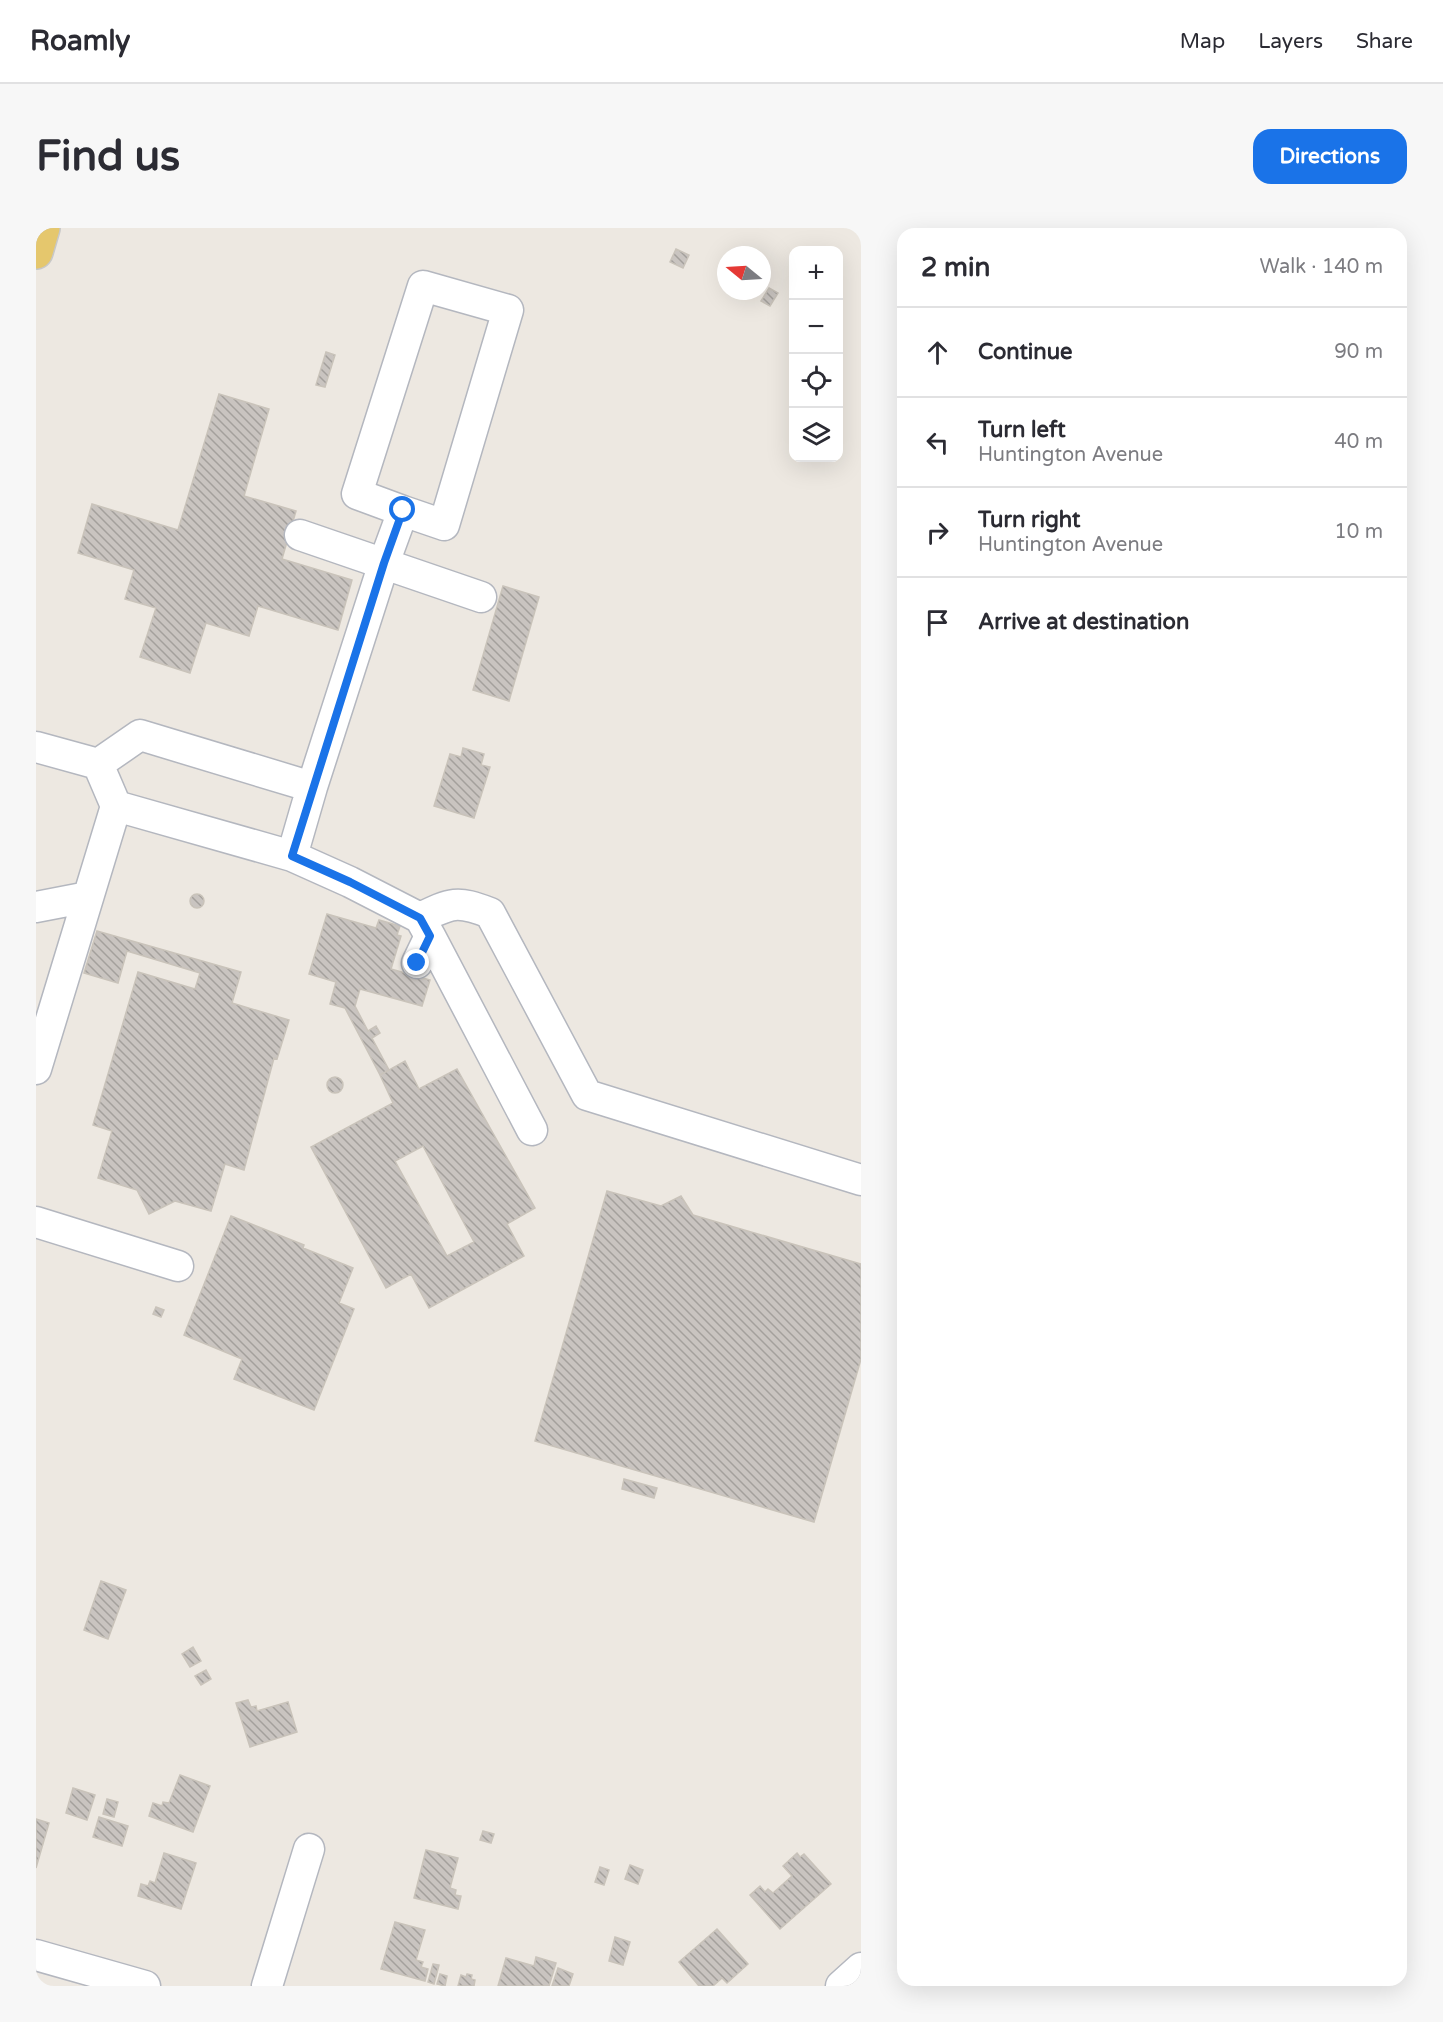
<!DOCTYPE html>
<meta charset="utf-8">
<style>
body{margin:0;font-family:"Varela Round",sans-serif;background:#f7f7f7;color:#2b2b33}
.controls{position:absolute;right:18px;top:18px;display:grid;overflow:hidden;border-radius:12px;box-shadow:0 6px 24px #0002}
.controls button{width:54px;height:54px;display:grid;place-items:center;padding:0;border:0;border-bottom:2px solid #e1e1e2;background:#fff;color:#2b2b33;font:30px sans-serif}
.compass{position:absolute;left:681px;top:18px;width:54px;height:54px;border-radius:50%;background:#fff;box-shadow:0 6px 24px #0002;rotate:288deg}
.stop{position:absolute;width:18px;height:18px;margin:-14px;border:4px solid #1a73e8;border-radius:50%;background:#fff}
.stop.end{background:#1a73e8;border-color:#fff;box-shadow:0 2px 6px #0008}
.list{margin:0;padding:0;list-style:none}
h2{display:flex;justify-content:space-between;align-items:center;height:78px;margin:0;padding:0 24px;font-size:26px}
h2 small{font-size:20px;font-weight:400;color:#7c7c81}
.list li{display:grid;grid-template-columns:39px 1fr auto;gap:18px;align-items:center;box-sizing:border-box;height:90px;padding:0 24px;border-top:2px solid #e1e1e2}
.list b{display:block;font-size:22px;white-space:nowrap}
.list p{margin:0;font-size:20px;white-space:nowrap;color:#7c7c81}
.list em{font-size:20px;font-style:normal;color:#7c7c81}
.icon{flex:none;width:33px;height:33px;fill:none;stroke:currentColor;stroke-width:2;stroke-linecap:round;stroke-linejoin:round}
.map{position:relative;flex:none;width:825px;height:1758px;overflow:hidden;border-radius:18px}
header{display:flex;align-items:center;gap:36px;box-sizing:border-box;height:84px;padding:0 30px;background:#fff;border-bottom:2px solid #e1e1e2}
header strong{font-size:28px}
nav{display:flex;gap:33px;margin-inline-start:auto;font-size:21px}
.intro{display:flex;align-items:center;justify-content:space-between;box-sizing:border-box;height:144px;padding:0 36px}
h1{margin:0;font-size:42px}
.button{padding:15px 27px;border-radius:18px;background:#1a73e8;color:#fff;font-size:21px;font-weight:700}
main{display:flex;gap:36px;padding:0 36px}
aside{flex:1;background:#fff;border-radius:18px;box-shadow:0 6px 24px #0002}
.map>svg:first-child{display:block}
.building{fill:url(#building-back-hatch);stroke:#c9c3ba;stroke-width:1.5;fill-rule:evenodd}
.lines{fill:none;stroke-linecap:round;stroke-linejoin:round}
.minor-casing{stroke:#b4b7bf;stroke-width:33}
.major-casing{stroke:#c8c8c8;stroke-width:36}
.minor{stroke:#fff;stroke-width:30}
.major{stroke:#e5c76d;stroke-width:33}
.route{stroke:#1a73e8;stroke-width:8}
</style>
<header>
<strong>Roamly</strong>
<nav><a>Map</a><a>Layers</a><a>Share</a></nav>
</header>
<div class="intro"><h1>Find us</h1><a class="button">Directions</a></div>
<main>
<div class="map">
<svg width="825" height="1758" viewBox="0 0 825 1758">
<defs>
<pattern id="building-back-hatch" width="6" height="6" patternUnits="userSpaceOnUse" patternTransform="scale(1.5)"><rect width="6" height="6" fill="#c9c4c0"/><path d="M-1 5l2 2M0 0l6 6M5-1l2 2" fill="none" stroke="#a4a09c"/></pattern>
</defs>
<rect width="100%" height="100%" fill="#ede8e1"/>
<path class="building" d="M640,21L653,27L647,40L634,34Z
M733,60L742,65L734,78L725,73Z
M290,124L299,127L289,159L280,157Z
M183,166L233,181L208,268L260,283L246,331L316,352L302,402L222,378L213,408L170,395L154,445L104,429L120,380L89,371L98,342L42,325L56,276L142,302Z
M467,358L503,369L473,473L437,462Z
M427,520L448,526L445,537L454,539L438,590L398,578L414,526L425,529Z
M154 673a7 7 0 1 1 14 0a7 7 0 1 1-14 0Z
M291,686L340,700L343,692L364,698L361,707L365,708L355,741L394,752L386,778L324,761L319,778L332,803L340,798L344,805L336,810L353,842L344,847L309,780L294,776L300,754L273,746Z
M61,703L205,744L196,775L253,792L241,831L238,830L208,942L189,936L175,983L139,973L113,986L101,962L62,950L76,903L57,897L102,744L159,761L164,745L91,723L82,755L48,745Z
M369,833L383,861L421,841L499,980L471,996L488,1028L393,1080L375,1046L350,1060L275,919L357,875L344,847ZM387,918L438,1014L411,1028L359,933Z
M291 857a8 8 0 1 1 16 0a8 8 0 1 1-16 0Z
M571,963L625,978L645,968L657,987L825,1036V1131L778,1294L499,1213Z
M195,988L268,1017L267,1020L317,1040L303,1075L318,1081L278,1182L198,1151L206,1131L148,1107Z
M120,1079L128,1082L125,1089L117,1086Z
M588,1251L621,1260L618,1270L586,1261Z
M65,1353L90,1362L72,1411L48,1402Z
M157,1419L165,1433L154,1439L146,1426Z
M170,1442L175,1451L165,1457L159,1448Z
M212,1472L215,1479L220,1478L221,1483L252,1474L261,1504L214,1519L200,1475Z
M144,1547L174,1558L157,1604L113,1588L117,1575L126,1578L127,1574L133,1575Z
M37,1560L59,1567L51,1592L30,1585Z
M71,1571L82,1574L78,1589L67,1586Z
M63,1589L92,1598L86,1618L57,1609Z
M0,1591L13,1595L0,1640Z
M447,1603L458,1606L455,1615L444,1612Z
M390,1622L422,1630L414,1660L420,1662L419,1667L425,1668L422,1681L378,1670Z
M128,1625L160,1635L145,1681L102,1668L105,1656L112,1658L114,1653L119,1655Z
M761,1625L764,1629L768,1626L795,1656L744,1701L714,1667L724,1658L729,1664L732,1661L737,1665L756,1648L747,1638Z
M594,1637L607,1642L602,1656L589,1651Z
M564,1639L573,1642L568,1657L559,1654Z
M359,1694L389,1702L380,1732L387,1734L385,1739L392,1741L389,1753L345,1741Z
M681,1701L712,1736L691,1755L686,1750L677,1758H663L643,1734Z
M579,1709L594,1714L587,1737L573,1733Z
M500,1729L520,1735L513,1758H462L470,1730L498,1738Z
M397,1736L403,1737L398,1756L392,1754Z
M522,1740L537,1746L533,1758H516Z
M404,1746L411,1748L409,1758L401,1756Z
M431,1746L436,1747L435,1751L439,1752L438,1758H422L425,1747L430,1749Z"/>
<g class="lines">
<defs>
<path id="minor" d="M264,307L445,369
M0,519L62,536L80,578
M62,536L104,507L276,559L348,335L367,283L321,266L387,58L472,82L408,297L367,283
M80,578L256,628L314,654L384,690L394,708L381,735
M256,628L276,559
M0,679L52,669
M384,690C415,675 421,672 454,685L551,867L825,952
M394,708L496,902
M0,841L80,578
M0,994L142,1038
M0,1727L109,1758
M231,1758L273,1621
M805,1758L825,1740"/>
<path id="major" d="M0,24L7,0"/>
</defs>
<use href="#minor" class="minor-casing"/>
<use href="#major" class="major-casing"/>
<use href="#minor" class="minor"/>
<use href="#major" class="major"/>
</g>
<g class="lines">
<path class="route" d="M367,282L348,335L256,628L314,654L384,690L394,708L381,735"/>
</g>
</svg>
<div class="controls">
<button>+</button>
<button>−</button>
<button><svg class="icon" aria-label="locate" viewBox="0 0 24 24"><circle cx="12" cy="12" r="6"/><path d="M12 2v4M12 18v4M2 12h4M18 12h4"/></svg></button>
<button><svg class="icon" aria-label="layers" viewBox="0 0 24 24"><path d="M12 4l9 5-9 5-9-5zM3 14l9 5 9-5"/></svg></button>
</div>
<svg class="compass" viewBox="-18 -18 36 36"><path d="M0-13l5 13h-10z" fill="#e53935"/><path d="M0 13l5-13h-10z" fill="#7c7c81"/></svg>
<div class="stop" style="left:367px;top:282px"></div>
<div class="stop end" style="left:381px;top:735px"></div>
</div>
<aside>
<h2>2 min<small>Walk · 140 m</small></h2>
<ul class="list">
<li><svg class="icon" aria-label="ahead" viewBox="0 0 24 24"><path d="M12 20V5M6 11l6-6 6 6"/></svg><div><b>Continue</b></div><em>90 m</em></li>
<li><svg class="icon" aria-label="left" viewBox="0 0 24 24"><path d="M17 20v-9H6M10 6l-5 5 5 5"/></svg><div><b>Turn left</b><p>Huntington Avenue</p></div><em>40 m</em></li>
<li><svg class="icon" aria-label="right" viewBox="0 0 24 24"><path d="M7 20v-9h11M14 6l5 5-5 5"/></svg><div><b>Turn right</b><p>Huntington Avenue</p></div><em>10 m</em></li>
<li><svg class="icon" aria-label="arrive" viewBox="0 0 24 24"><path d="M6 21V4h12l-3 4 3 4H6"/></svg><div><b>Arrive at destination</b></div></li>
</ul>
</aside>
</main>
